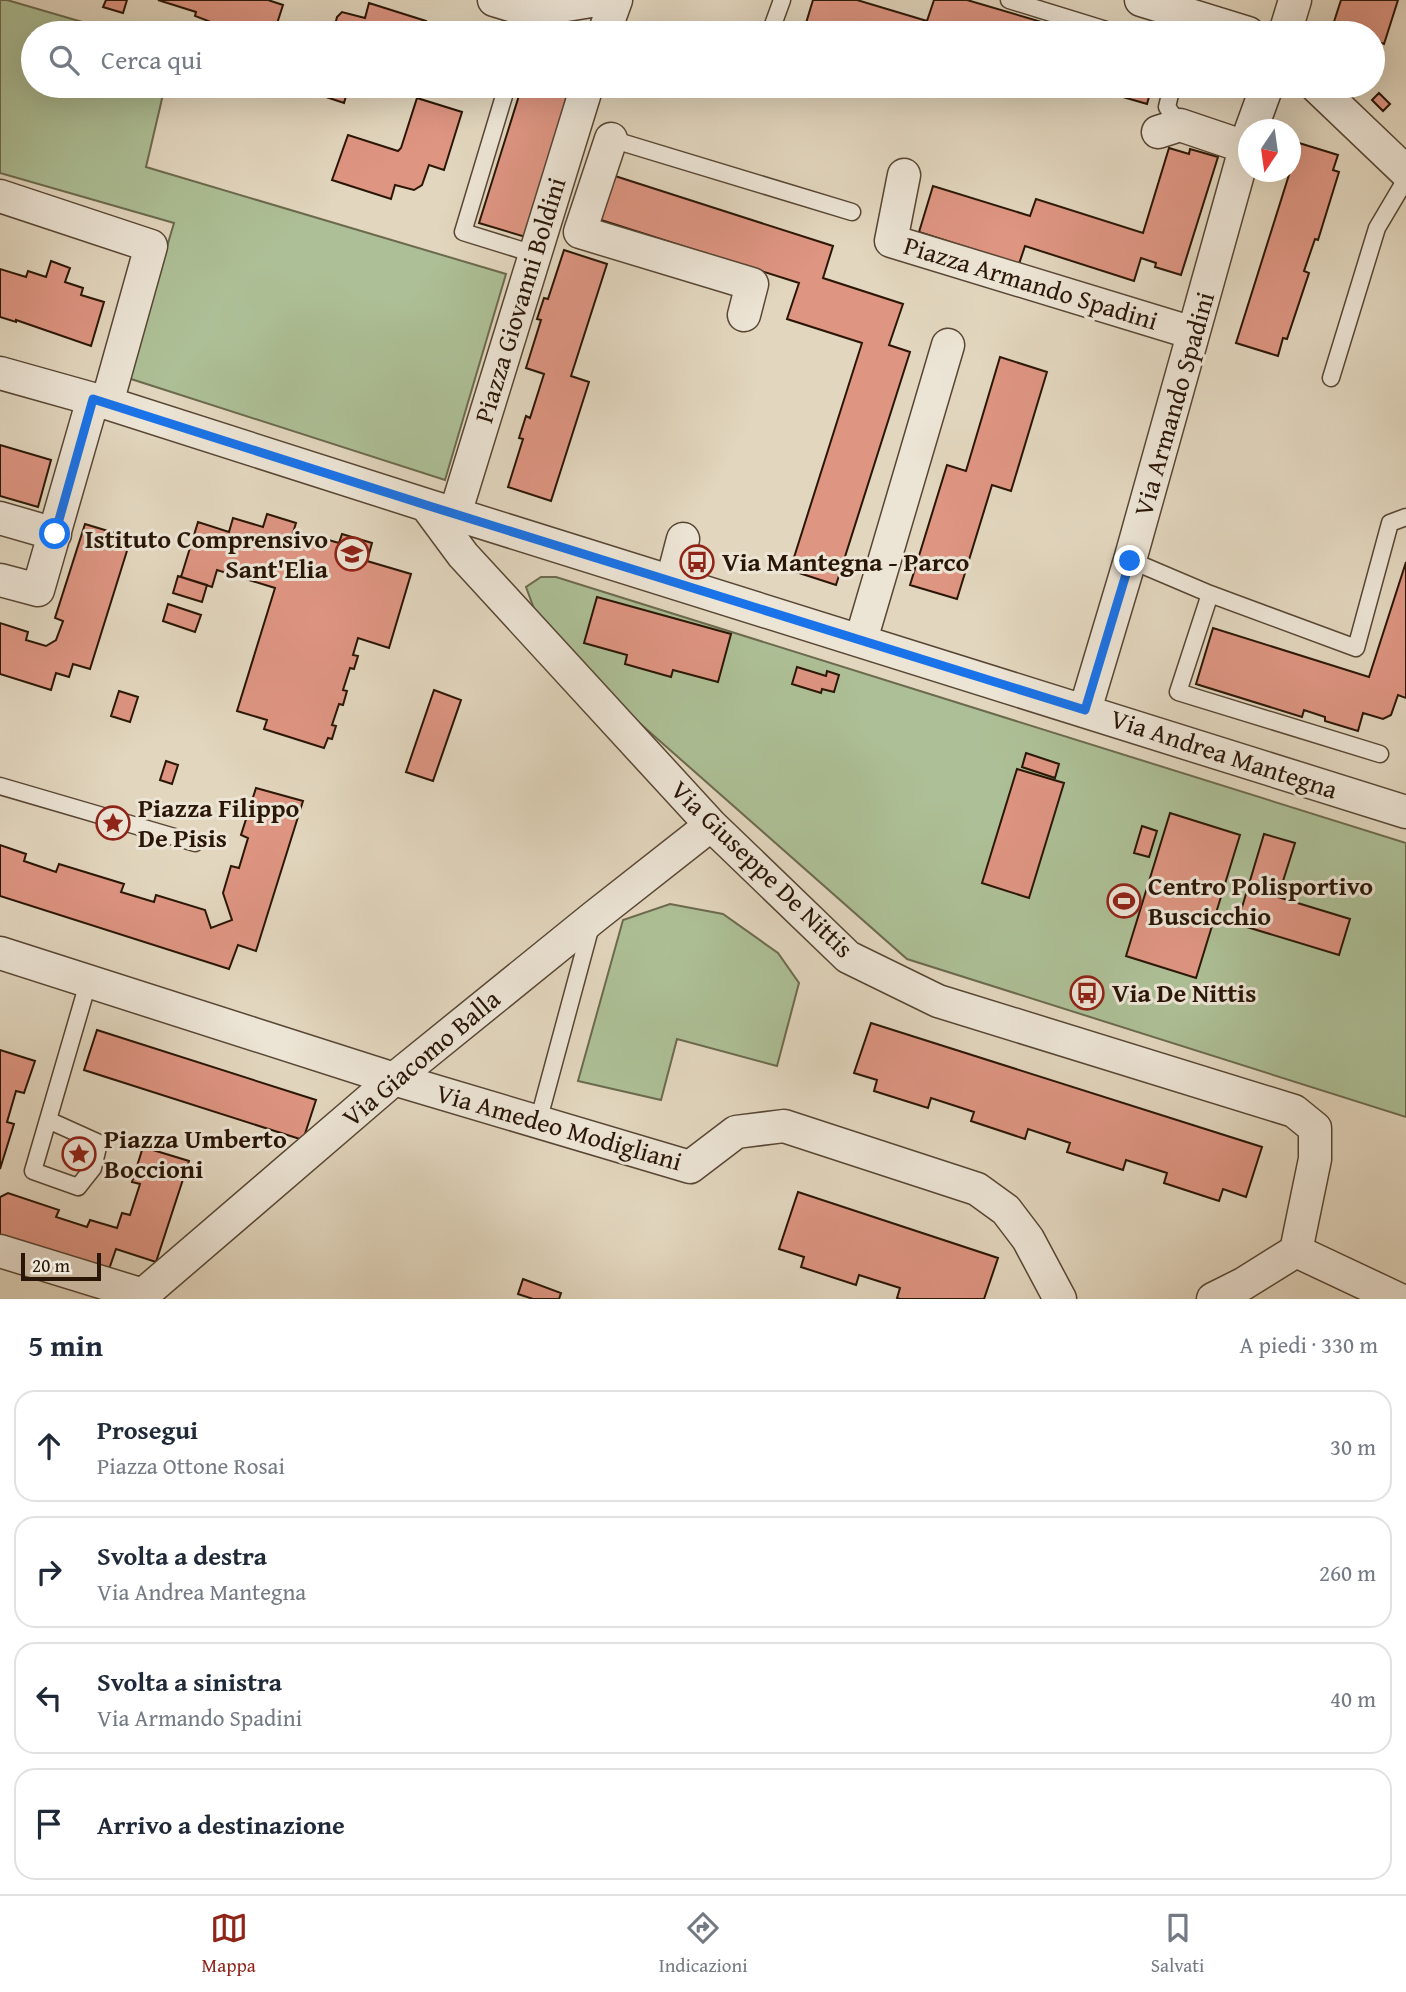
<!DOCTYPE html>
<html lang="it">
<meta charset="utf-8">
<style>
body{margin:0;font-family:"Gentium Book Plus",serif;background:#f6f6f7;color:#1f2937}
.compass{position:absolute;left:1238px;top:119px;width:63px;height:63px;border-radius:50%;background:#fff;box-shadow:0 7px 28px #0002;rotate:193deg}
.scale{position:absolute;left:21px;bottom:18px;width:80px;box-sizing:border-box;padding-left:7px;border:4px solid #2a1606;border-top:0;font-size:19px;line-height:24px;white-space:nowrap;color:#2a1606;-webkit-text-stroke:5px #ece4d5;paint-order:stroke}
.stop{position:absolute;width:21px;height:21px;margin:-16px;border:5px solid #1a73e8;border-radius:50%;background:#fff}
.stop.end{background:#1a73e8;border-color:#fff;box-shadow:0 2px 7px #0008}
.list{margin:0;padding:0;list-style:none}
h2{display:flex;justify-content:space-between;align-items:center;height:91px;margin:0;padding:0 28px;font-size:30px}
h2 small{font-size:23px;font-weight:400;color:#747a83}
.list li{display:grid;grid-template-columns:46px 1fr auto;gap:21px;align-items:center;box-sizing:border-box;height:112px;margin:0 14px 14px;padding:0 14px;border:2px solid #e0e1e3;border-radius:21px}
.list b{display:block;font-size:26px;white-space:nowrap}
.list p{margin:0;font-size:23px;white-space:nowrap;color:#747a83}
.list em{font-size:23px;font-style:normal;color:#747a83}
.icon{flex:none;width:38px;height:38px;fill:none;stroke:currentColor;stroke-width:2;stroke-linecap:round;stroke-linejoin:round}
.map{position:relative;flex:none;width:1406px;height:1299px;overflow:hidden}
.search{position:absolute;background:#fff;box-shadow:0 7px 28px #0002;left:21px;right:21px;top:21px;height:77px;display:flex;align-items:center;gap:18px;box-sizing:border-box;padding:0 24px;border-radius:38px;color:#747a83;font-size:26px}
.sheet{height:595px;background:#fff}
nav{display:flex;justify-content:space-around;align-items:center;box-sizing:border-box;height:98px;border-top:2px solid #e0e1e3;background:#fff;font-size:19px;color:#747a83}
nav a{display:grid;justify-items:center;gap:4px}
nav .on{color:#8f2418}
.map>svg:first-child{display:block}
.green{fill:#adbf96;stroke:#6c6a4e;stroke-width:2}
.building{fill:#de9582;stroke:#2a1606;stroke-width:2}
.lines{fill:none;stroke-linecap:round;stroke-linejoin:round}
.lane-casing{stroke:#584634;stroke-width:19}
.street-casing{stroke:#584634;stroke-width:35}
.lane{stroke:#ece4d5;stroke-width:16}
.street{stroke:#ece4d5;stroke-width:32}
.route{stroke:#1a73e8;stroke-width:9}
.labels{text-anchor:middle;stroke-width:6;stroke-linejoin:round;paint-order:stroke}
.street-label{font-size:26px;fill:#2a1606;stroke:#ece4d5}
.poi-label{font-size:26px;font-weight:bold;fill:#2a1606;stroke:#ece4d5;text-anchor:start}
</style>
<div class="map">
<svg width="1406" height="1299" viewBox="0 0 1406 1299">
<rect width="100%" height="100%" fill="#e2d6be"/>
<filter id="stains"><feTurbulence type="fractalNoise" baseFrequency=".00286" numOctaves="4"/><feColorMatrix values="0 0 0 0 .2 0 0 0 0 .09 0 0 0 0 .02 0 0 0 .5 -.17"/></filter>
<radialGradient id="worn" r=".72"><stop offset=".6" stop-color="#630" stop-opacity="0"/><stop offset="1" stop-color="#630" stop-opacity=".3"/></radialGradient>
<path class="green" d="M0,0H7L120,33H33V86H165L146,167L506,274L445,480L128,378L174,223L0,173Z
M541,577H556L1406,843V1117L907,959L602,690L536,614L526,587Z
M670,904L723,914L778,953L799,983L777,1066L677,1039L661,1100L578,1081L623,920Z"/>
<path class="building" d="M106,0H127L123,13L103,7Z
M158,0H268L283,5L274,33H260L248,30L247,33L230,30L229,33H207L211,22L195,16L196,12Z
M813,0H857L927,21L934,0H967L1079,33H803Z
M1341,0H1398L1384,44L1373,40V33H1349L1332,28Z
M369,3L426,21L423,33H333L337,17L342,12L365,18Z
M299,86H349L344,103L299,88Z
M522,86H577L529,238L479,223Z
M1085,86H1152L1147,104Z
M1379,93L1390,104L1383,111L1372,100Z
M417,98L462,112L444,170L429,165L422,185L414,190L395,185L391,199L332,180L348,135L398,151L401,148Z
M1299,143L1338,155L1333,170L1339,172L1318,240L1315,239L1304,271L1309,273L1287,339L1283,338L1278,356L1236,343Z
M1169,148L1189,154L1190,149L1218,157L1181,275L1155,267L1156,263L1141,258L1134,281L1025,246L1019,264L919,232L933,186L1030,216L1036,199L1143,233Z
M615,176L833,246L823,278L903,304L889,345L910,352L836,585L790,570L862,343L787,319L799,283L601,220Z
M564,250L607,264L571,376L589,382L551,501L508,487L523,439L519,438L526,416L530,418L544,374L526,368L541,320L537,319L544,298L548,299Z
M51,261L70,268L65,282L83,288L81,295L104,302L91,346L16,320V322L0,317V269L26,277L28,271L46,277Z
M1000,357L1047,372L1011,491L992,485L957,599L910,585L947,465L966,471Z
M0,445L51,460L38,507L0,496Z
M267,514L296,523L292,536L323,546L325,539L339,543L342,534L372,543L367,561L411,574L389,648L358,638L353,655L358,656L354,669L350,668L343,690L347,691L343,705L339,704L332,725L336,726L332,739L328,738L324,748L264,729L267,720L237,711L275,588L217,570L212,587L181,577L198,522L229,532L233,518L263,527Z
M85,524L131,538L90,669L73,664L69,677L56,673L51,690L0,674V623L28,632L26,640L46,646L56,640L63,621L55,618Z
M1406,562V698L1398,695L1391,715L1383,719L1363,713L1358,731L1325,721V717L1304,710L1302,717L1196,684L1213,628L1369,677Z
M178,576L207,585L202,602L173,593Z
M597,597L731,634L718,682L673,670L671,677L625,664L627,655L584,643Z
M168,604L201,615L195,632L163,621Z
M797,667L826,676L827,671L839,675L834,692L822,689L821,693L792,684Z
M434,690L461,700L433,781L406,772Z
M119,691L138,697L130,722L111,716Z
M1026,753L1059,764L1055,778L1022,767Z
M166,761L178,765L172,784L160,780Z
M1017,769L1064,783L1029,898L982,883Z
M256,788L303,801L256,951L238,945L229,969L0,896V845L26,854L24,861L56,872L59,864L124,884L121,892L154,902L156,895L205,910L211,928L232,920L223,893L231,866L239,868L248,838L241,835Z
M1170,813L1240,835L1196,978L1126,956Z
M1142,826L1157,831L1149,857L1134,853Z
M1264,834L1295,843L1278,897L1350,919L1339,955L1237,924Z
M871,1023L1262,1147L1246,1197L1223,1189L1219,1201L1164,1183L1167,1173L1126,1160L1123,1170L1067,1152L1070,1143L1028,1129L1025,1139L971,1121L974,1112L931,1098L928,1108L874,1091L877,1080L854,1073Z
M97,1030L316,1100L303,1140L84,1070Z
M0,1050L35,1061L24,1093L16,1091L7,1122L14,1124L0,1169Z
M143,1147L189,1161L156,1262L116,1249L107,1275L0,1241V1197L8,1193L59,1210L56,1217L87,1227L90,1220L117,1228L122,1213L130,1215L140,1184L132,1182Z
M798,1192L998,1258L984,1299H900L897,1298L900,1288L859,1275L856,1285L801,1267L804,1257L779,1249Z
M523,1279L561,1293L559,1299H533L518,1294Z"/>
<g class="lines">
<defs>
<path id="lane" d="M1009,0L1116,33
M523,33L530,11
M770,33L782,0
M507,86L463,232L534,254
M1172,86L1167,107L1180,125
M611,139L852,212
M1331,378L1377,228L1406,179
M1130,560L1210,594L1356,648L1390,523L1406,517
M1210,594L1178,692L1380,754
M0,786L195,843
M48,1120L99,1143L93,1168L78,1187L33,1171L88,983
M538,1122L592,922"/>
<path id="street" d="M494,0L530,11L597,0
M1141,0L1248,33
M604,33L616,0
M1285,33L1295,0
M1316,86L1406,172
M1251,130L1267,86
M1158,132L1180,125L1245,147
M611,139L580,232L752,284L744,315
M904,175L891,241L1193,333
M0,196L151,246L107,403
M0,373L107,403L426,505L1406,812
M426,505L463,555L711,825L848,957L938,1001L1294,1111L1315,1128V1159L1296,1251
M455,514L587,86
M0,518L55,534
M0,580L38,590L93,399
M672,581L683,539
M861,640L948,345
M1085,710L1130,560L1248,138
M0,953L394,1079L690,1167L736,1132L784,1126L977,1189L1006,1210L1028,1239L1060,1299
M0,1251L143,1295
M1296,1251L1398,1299
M138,1299L394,1079L594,917L711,825
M1213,1299L1243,1284L1296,1251"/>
</defs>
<use href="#lane" class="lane-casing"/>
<use href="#street" class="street-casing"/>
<use href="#lane" class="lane"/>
<use href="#street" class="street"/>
</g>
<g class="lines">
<path class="route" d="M55,534L93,399L426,505L1085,710L1130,561"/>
</g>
<defs>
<symbol id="school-ring" viewBox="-11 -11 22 22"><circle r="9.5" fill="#ece4d5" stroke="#8f2418" stroke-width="1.5"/><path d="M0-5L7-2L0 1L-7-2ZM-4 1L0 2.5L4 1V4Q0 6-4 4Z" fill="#8f2418"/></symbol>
<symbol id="bus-ring" viewBox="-11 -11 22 22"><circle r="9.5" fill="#ece4d5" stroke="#8f2418" stroke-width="1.5"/><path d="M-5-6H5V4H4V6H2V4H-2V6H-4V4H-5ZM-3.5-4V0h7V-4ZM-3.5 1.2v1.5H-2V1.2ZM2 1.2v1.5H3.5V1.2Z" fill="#8f2418"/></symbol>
<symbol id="sight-ring" viewBox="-11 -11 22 22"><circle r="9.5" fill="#ece4d5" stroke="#8f2418" stroke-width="1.5"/><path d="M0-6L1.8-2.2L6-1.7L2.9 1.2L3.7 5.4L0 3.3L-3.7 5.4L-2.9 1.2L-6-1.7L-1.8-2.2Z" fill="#8f2418"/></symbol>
<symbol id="stadium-ring" viewBox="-11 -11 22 22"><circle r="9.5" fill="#ece4d5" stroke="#8f2418" stroke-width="1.5"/><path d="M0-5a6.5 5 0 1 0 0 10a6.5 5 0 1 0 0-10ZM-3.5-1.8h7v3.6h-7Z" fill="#8f2418"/></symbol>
</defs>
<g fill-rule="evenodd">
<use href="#school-ring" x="333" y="535" width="38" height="38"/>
<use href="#bus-ring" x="678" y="543" width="38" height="38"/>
<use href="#sight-ring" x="94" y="804" width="38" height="38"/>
<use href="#stadium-ring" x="1105" y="882" width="38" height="38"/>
<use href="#bus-ring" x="1068" y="974" width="38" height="38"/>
<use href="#sight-ring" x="60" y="1135" width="38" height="38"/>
</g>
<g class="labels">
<g class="street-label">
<text transform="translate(1031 283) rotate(17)" y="9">Piazza Armando Spadini</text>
<text transform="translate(520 300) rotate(-73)" y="9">Piazza Giovanni Boldini</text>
<text transform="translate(1174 404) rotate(-74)" y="9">Via Armando Spadini</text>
<text transform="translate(1224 754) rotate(18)" y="9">Via Andrea Mantegna</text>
<text transform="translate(762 869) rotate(44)" y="9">Via Giuseppe De Nittis</text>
<text transform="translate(421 1058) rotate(-40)" y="9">Via Giacomo Balla</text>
<text transform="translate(559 1127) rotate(16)" y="9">Via Amedeo Modigliani</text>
</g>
<g class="poi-label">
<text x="328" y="548" text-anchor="end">Istituto Comprensivo<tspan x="328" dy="30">Sant'Elia</tspan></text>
<text x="722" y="571">Via Mantegna - Parco</text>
<text x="138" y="817">Piazza Filippo<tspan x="138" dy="30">De Pisis</tspan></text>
<text x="1148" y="895">Centro Polisportivo<tspan x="1148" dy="30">Buscicchio</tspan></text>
<text x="1112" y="1002">Via De Nittis</text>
<text x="104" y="1148">Piazza Umberto<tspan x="104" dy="30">Boccioni</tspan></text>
</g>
</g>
<rect width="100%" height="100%" filter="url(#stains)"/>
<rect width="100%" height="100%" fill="url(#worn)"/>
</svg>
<svg class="compass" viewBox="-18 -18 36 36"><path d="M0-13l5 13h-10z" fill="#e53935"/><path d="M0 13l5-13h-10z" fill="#747a83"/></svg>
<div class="scale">20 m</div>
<div class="stop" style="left:55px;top:534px"></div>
<div class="stop end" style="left:1130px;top:561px"></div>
<div class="search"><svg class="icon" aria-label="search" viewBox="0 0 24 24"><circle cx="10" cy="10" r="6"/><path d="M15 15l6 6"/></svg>Cerca qui</div>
</div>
<section class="sheet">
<h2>5 min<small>A piedi · 330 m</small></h2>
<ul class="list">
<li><svg class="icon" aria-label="ahead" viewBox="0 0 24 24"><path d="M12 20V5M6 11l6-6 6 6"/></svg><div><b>Prosegui</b><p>Piazza Ottone Rosai</p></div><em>30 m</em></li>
<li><svg class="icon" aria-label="right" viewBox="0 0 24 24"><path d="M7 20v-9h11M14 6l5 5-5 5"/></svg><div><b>Svolta a destra</b><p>Via Andrea Mantegna</p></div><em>260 m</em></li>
<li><svg class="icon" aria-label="left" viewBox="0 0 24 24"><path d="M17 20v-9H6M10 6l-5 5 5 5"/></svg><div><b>Svolta a sinistra</b><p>Via Armando Spadini</p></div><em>40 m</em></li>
<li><svg class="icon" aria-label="arrive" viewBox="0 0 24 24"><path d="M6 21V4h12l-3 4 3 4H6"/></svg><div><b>Arrivo a destinazione</b></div></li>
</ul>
</section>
<nav>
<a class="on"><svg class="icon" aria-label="map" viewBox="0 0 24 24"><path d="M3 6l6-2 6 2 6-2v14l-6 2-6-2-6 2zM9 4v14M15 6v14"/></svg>Mappa</a>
<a><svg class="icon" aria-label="directions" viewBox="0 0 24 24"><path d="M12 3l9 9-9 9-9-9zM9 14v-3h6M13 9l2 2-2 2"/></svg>Indicazioni</a>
<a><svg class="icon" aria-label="saved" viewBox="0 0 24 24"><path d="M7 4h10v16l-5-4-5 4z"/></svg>Salvati</a>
</nav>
